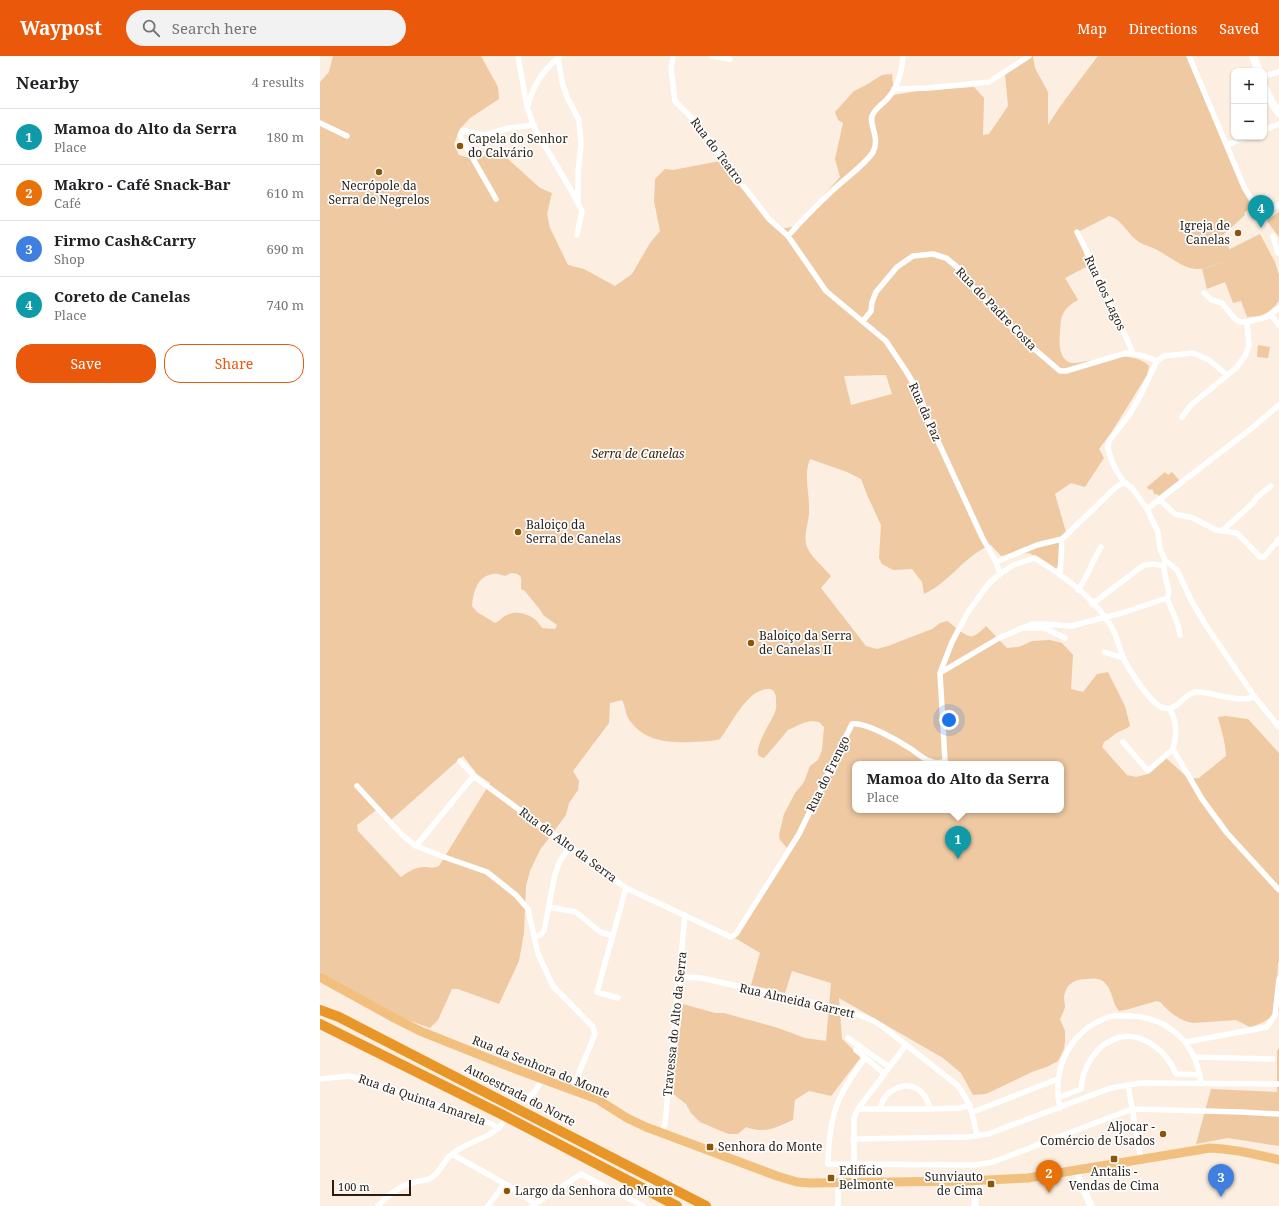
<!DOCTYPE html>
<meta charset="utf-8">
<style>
body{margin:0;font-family:"Noto Serif",serif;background:#f2f2f2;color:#202124}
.controls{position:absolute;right:12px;top:12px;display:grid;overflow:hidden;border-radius:8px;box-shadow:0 1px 3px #0004}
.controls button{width:36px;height:36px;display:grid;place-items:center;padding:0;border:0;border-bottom:1px solid #e0e0e0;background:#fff;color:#202124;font:20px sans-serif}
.scale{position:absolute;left:12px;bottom:10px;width:79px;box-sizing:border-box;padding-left:4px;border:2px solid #271f16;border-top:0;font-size:11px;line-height:14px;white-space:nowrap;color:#271f16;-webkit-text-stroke:3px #fdfdfd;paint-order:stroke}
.you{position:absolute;left:629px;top:664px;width:14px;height:14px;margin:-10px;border:3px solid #fff;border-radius:50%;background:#1a73e8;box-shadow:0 0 0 6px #1a73e833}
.badge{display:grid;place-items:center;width:26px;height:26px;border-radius:50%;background:#ea580c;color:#fff;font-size:13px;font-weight:700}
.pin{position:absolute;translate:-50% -33px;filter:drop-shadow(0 1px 2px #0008)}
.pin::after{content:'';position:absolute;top:21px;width:14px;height:12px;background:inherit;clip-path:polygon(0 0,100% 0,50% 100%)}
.popup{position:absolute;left:532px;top:705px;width:212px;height:52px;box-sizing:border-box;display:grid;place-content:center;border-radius:8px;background:#fff;filter:drop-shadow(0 1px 3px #0005);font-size:13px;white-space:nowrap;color:#757577}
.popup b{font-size:15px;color:#202124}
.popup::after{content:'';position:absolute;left:50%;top:100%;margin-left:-8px;border:8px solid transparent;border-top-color:#fff}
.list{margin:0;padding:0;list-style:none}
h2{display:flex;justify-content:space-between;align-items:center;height:52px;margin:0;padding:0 16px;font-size:17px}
h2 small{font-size:13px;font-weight:400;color:#757577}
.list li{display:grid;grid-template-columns:26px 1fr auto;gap:12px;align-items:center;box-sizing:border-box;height:56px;padding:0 16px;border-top:1px solid #e0e0e0}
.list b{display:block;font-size:15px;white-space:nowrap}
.list p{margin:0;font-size:13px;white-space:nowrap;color:#757577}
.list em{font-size:13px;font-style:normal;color:#757577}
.actions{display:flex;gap:8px;padding:12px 16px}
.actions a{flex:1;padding:9px 0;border:1px solid #ea580c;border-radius:16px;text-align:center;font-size:14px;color:#ea580c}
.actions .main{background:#ea580c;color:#fff}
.icon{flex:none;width:22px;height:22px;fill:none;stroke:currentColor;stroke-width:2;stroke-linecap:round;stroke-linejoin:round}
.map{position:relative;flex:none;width:959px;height:1150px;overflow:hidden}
header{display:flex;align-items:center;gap:24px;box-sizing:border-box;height:56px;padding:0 20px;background:#ea580c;color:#fff}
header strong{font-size:19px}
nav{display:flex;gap:22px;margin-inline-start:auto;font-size:14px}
.search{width:280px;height:36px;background:#f2f2f2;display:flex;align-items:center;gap:10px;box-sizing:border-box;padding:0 14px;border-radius:22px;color:#757577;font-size:15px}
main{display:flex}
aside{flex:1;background:#fff}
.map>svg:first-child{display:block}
.green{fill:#eec9a2;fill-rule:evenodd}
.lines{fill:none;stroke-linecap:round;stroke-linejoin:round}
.minor{stroke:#fff;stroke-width:5.5}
.tertiary{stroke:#fff;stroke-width:7}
.secondary{stroke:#fff;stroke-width:8}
.primary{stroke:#f2c07e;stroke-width:9}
.motorway{stroke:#e99628;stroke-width:10}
.poi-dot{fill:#8c5608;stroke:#fdfdfd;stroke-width:1.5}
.labels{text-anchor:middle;stroke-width:3.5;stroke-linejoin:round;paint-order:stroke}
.poi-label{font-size:12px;fill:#271f16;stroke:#fdfdfd;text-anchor:start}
.street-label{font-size:12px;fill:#271f16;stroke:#fdfdfd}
.park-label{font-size:12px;font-style:italic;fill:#3b250c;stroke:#fdfdfd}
</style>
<header>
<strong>Waypost</strong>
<div class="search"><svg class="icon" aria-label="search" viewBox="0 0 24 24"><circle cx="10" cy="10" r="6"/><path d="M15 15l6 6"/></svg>Search here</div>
<nav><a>Map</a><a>Directions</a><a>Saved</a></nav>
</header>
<main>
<aside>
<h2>Nearby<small>4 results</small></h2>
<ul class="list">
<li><span class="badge" style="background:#0f9aa8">1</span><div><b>Mamoa do Alto da Serra</b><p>Place</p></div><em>180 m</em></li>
<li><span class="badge" style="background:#e8710a">2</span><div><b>Makro - Café Snack-Bar</b><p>Café</p></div><em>610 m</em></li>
<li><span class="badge" style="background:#3f7fe0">3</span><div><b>Firmo Cash&amp;Carry</b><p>Shop</p></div><em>690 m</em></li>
<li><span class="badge" style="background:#0f9aa8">4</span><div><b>Coreto de Canelas</b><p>Place</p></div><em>740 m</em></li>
</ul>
<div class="actions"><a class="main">Save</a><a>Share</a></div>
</aside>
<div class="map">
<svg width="959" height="1150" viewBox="0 0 959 1150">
<rect width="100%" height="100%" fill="#fceee0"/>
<path class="green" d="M13,0H161L178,31L179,43L150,62L140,73L134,88L139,99L157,104L177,93L220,132L232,137L227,158L230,172L248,209L264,213L295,230L312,218L330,187L340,175L334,145L335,123L345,113L353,114L405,104L428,139L461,173L476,170L520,121L515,103L523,67L518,64L515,56L534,35L546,29L562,19L572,18L574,39L597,35L654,31L664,42L663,79L669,78L688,50L685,18L712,0H713L715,12L728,36V69C743,45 761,23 778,0H868L933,150L924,157L925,159L902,180L910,194V193L940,178L955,206L959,219V244L956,249L948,256L940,260L927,261L921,245L913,247L905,226L887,233L882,213L914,202C903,205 887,214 875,213C860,211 847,198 833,192C826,189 820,188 814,182C806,175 801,163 789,160L760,175L761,188L768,210L745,222L758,244C750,248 743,254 741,264C740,276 736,297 747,305C752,309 761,306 768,305C787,302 814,295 829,310L827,319L791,377L779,393L784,402L765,431L751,427L735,438L746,476L742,502L736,513L726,506L709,497L681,500L671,489C646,498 629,527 604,538L602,526L592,513L573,514L562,508L559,502L561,469L548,441L541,423L527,416L490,403C483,420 490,438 489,455C489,469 481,482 489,495C493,502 505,513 511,520L501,532L546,590L557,593L568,590L612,573L620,567L627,565C634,569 645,582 653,580C657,579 663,573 666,570L687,592L699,591L712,585L730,584L742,587L753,599L751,633L763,636L777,618L788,616L805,650L810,670C805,674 799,675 795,678C791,681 788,684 784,686L782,691L807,719L816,721L828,718L846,702L869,723L879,722L906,700C906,687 901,674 898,661L906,660L928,663L959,697V906L958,907L957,925L959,954C950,963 942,968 930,971L916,964L873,967C860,965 849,956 840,946L837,945L805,954L799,955C792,947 793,935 785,927C780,922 774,922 767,923C755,923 745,928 744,942C744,945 745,948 745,951C744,955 742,959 740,963L745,975V985L744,993L738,1005L729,1010L712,1016L666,1038L653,1039L641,1017L623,1002L519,942L522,983L541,1001L511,1040L489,1035L475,1044L473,1064C455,1072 445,1078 426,1071L418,1078H408L380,1066L371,1057L366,1048L352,1037L363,948L395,957H404L458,972L485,982L506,985L511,927L472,915L465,937L431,929L440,897L410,879L414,877L467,792L460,784L459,779L464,758L475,737L484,726L490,710L498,704L502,694L504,671L499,666L491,665L483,667L468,674L446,700L444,702L439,700C433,692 452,665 455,656C457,652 456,647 456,643C456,638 454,632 448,633C426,634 412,668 400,683C391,686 383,685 373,686C350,687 326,686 311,666C305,660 306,651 302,644L290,647L289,667L253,715L259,725L258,734L249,747L246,759L220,794L210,815L206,830L204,877L199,905L179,948L138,933H132L118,964L110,972L82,962L0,916V26L9,16ZM566,319L572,338L531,349L524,320ZM191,517C204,518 201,523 201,533L205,535L221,555L223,559L237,569L235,573L222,572C216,560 198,552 185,560C181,562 179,566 175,567L157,556L152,550C153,537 157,520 173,518C176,517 181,519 185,520ZM143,700L157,718L170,727L119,810C113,813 109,811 103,811C94,812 88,816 81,821L38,775L37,769L60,751L71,764ZM535,708H741V754H535Z
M959,156V181L947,165Z
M938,289L950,291L948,302L937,301Z
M845,416L848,419L852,416L859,424L839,440L837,438L835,439L832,433L829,434L827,431Z
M959,992V1090L908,1082L876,1088L891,1033L957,1036V995Z"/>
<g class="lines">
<path class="minor" d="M198,0L207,51L215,73L251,134L262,155L257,179
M353,0L351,13L355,45L378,68L421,127L449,163L468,180L506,235L566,285L586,315L599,337L610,368L662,481L676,506L680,518
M392,0L410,3
M869,0L924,131L942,161L959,148
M238,2L242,26L248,43L259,64L261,88L258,116V145
M944,20L959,16
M574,33L609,32L669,26L709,0
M208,49C213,29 224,13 240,0
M0,67L27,80
M944,74L959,68
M907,89L927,81
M176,143L140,80L141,77L143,74L158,78L165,79L189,72L214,69
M757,176L776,214L783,236L806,281L813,297
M468,180C482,164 497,149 513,134C523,124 546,108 553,96C561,81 547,67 553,58C556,52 563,48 568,42C578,31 582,15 583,0
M953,180L958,197
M884,237L892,244L902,247L916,264L921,266H927L947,261L959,252
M951,259L959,269
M543,265L551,255L552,246L556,236L577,211L593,200L613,198L626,202L637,211L648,226L705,285L740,315H746L806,297L824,300L837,305
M907,319L889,304L873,297L844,300L837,305L820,340L809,359L789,385L788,392L791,403L797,416L804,426L812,432L827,453L838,476L840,493L845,504L857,514L872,546L887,571L934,640L959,671
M862,361L871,349L916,312L925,300L929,289L927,266
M839,443L855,458L873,462L896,474L917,477L940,501H944L954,489
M827,453L932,372L959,349
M902,475L933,447L936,442L951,430
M959,483L957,485L959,487
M676,506L717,489L742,483
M740,519L742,483L795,432L804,426
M758,534C768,521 772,505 781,491
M847,542L858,569L860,579
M772,548L824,509L834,508L844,510
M704,572H724L745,582
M784,596L803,602
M620,617L679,582L712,568H725L751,570L802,557L847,542L849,536C847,526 842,514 845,504
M850,653C857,667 857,678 853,693L882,743L907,777L959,834
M803,686L828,715L853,693
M140,705L156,722L306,832L411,881L416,878L479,778L532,668C546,666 579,685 591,693C597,697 603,703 610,705C614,707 620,707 625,705L620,617L632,586L648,556L669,527L680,518L693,509L715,502C741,518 775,543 791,570C797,580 799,591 803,601C809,614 831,649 844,652C857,655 862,641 872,637C876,635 882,636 887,637C898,639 925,647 934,640
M37,730L82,779L96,790L124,801L167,816L196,839L208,853L218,898L233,930L273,971L275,978L252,1034
M96,790L151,723L156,722
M229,851L256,856L280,876L293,880
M214,881L220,879L224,875L235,818L240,805L250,790
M360,921L381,922L526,954L554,965L566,973L637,1029C650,1045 653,1059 657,1080
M298,942L277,936L306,832
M528,982L569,1011
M866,986L947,971L955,959L959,923
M539,989L536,994L564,1017
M874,1001L953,1003
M545,1002C516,1040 509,1060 508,1108L655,1109L673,1106L812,1053L921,1056L959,1058
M0,1023L29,1020L40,1023L172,1068L178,1073
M808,1029L821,1103
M738,1042L761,1033C762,1011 777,987 800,981C824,976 848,997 856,1018L880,1019
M205,1045L216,1034L222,1023
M740,1052C731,1013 750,974 789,961C796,959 804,960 811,960C851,962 877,989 881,1028
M538,1053H610L640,1052L650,1049
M560,1053C561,1049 563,1045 565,1041C567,1038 571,1035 575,1033C592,1024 606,1035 610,1053
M653,1056L738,1023
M342,1077L345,1068L365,859
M533,1083L646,1081L668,1078L791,1032L820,1027L959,1028
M132,1098L189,1130L215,1148
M534,1126V1062L538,1053L586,989
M518,1127V1150
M58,1150C67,1140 78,1131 91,1127C97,1125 104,1125 109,1123C120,1118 123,1105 132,1098C147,1085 169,1084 182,1068
M168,1150L184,1128
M212,1150L261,1118L323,1150"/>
<path class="tertiary" d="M757,1114L759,1123L771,1150
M655,1150V1139L661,1125"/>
<path class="secondary" d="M933,0L939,15
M944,31L954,50L959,57"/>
<path class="primary" d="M0,921L76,963L100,975L198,1014L277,1043L307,1062L326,1071L457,1120L477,1126L490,1127L647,1125L708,1122L890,1092C914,1093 936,1098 959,1104"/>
<path class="motorway" d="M0,954L19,961L386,1150
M0,968L183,1059L357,1150"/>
</g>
<g class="poi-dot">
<circle cx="140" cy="90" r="4"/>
<circle cx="59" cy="116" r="4"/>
<circle cx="918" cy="177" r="4"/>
<circle cx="198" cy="476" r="4"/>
<circle cx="431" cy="587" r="4"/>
<circle cx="843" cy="1078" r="4"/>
<rect x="386" y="1087" width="8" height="8" rx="2"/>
<rect x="790" y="1099" width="8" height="8" rx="2"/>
<rect x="507" y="1118" width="8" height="8" rx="2"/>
<rect x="667" y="1124" width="8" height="8" rx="2"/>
<circle cx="187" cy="1135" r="4"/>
</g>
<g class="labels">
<g class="poi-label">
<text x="148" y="87">Capela do Senhor<tspan x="148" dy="14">do Calvário</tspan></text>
<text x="59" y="134" text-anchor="middle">Necrópole da<tspan x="59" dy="14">Serra de Negrelos</tspan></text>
<text x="910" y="174" text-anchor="end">Igreja de<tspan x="910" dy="14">Canelas</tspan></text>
<text x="206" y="473">Baloiço da<tspan x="206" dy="14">Serra de Canelas</tspan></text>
<text x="439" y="584">Baloiço da Serra<tspan x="439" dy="14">de Canelas II</tspan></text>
<text x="835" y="1075" text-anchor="end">Aljocar -<tspan x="835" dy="14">Comércio de Usados</tspan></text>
<text x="398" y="1095">Senhora do Monte</text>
<text x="519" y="1119">Edifício<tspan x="519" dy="14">Belmonte</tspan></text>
<text x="794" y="1120" text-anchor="middle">Antalis -<tspan x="794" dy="14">Vendas de Cima</tspan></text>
<text x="663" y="1125" text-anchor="end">Sunviauto<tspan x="663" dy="14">de Cima</tspan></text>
<text x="195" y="1139">Largo da Senhora do Monte</text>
</g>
<g class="street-label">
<text transform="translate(397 95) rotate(53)" y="4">Rua do Teatro</text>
<text transform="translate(785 237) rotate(65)" y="4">Rua dos Lagos</text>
<text transform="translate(676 253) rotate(46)" y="4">Rua do Padre Costa</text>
<text transform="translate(605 356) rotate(66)" y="4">Rua da Paz</text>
<text transform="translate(508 718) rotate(-64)" y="4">Rua do Frengo</text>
<text transform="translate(248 789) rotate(36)" y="4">Rua do Alto da Serra</text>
<text transform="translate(477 945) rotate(13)" y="4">Rua Almeida Garrett</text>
<text transform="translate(355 968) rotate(-84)" y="4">Travessa do Alto da Serra</text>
<text transform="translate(221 1011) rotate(22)" y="4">Rua da Senhora do Monte</text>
<text transform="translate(200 1039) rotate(27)" y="4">Autoestrada do Norte</text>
<text transform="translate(102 1044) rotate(19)" y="4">Rua da Quinta Amarela</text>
</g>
<g class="park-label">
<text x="318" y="402">Serra de Canelas</text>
</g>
</g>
</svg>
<div class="controls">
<button>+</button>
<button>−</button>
</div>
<div class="scale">100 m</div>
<div class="you"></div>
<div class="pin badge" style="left:638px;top:803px;background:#0f9aa8">1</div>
<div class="popup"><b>Mamoa do Alto da Serra</b>Place</div>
<div class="pin badge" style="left:729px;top:1137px;background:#e8710a">2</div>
<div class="pin badge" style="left:901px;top:1141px;background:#3f7fe0">3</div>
<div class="pin badge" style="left:941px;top:172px;background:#0f9aa8">4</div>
</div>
</main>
